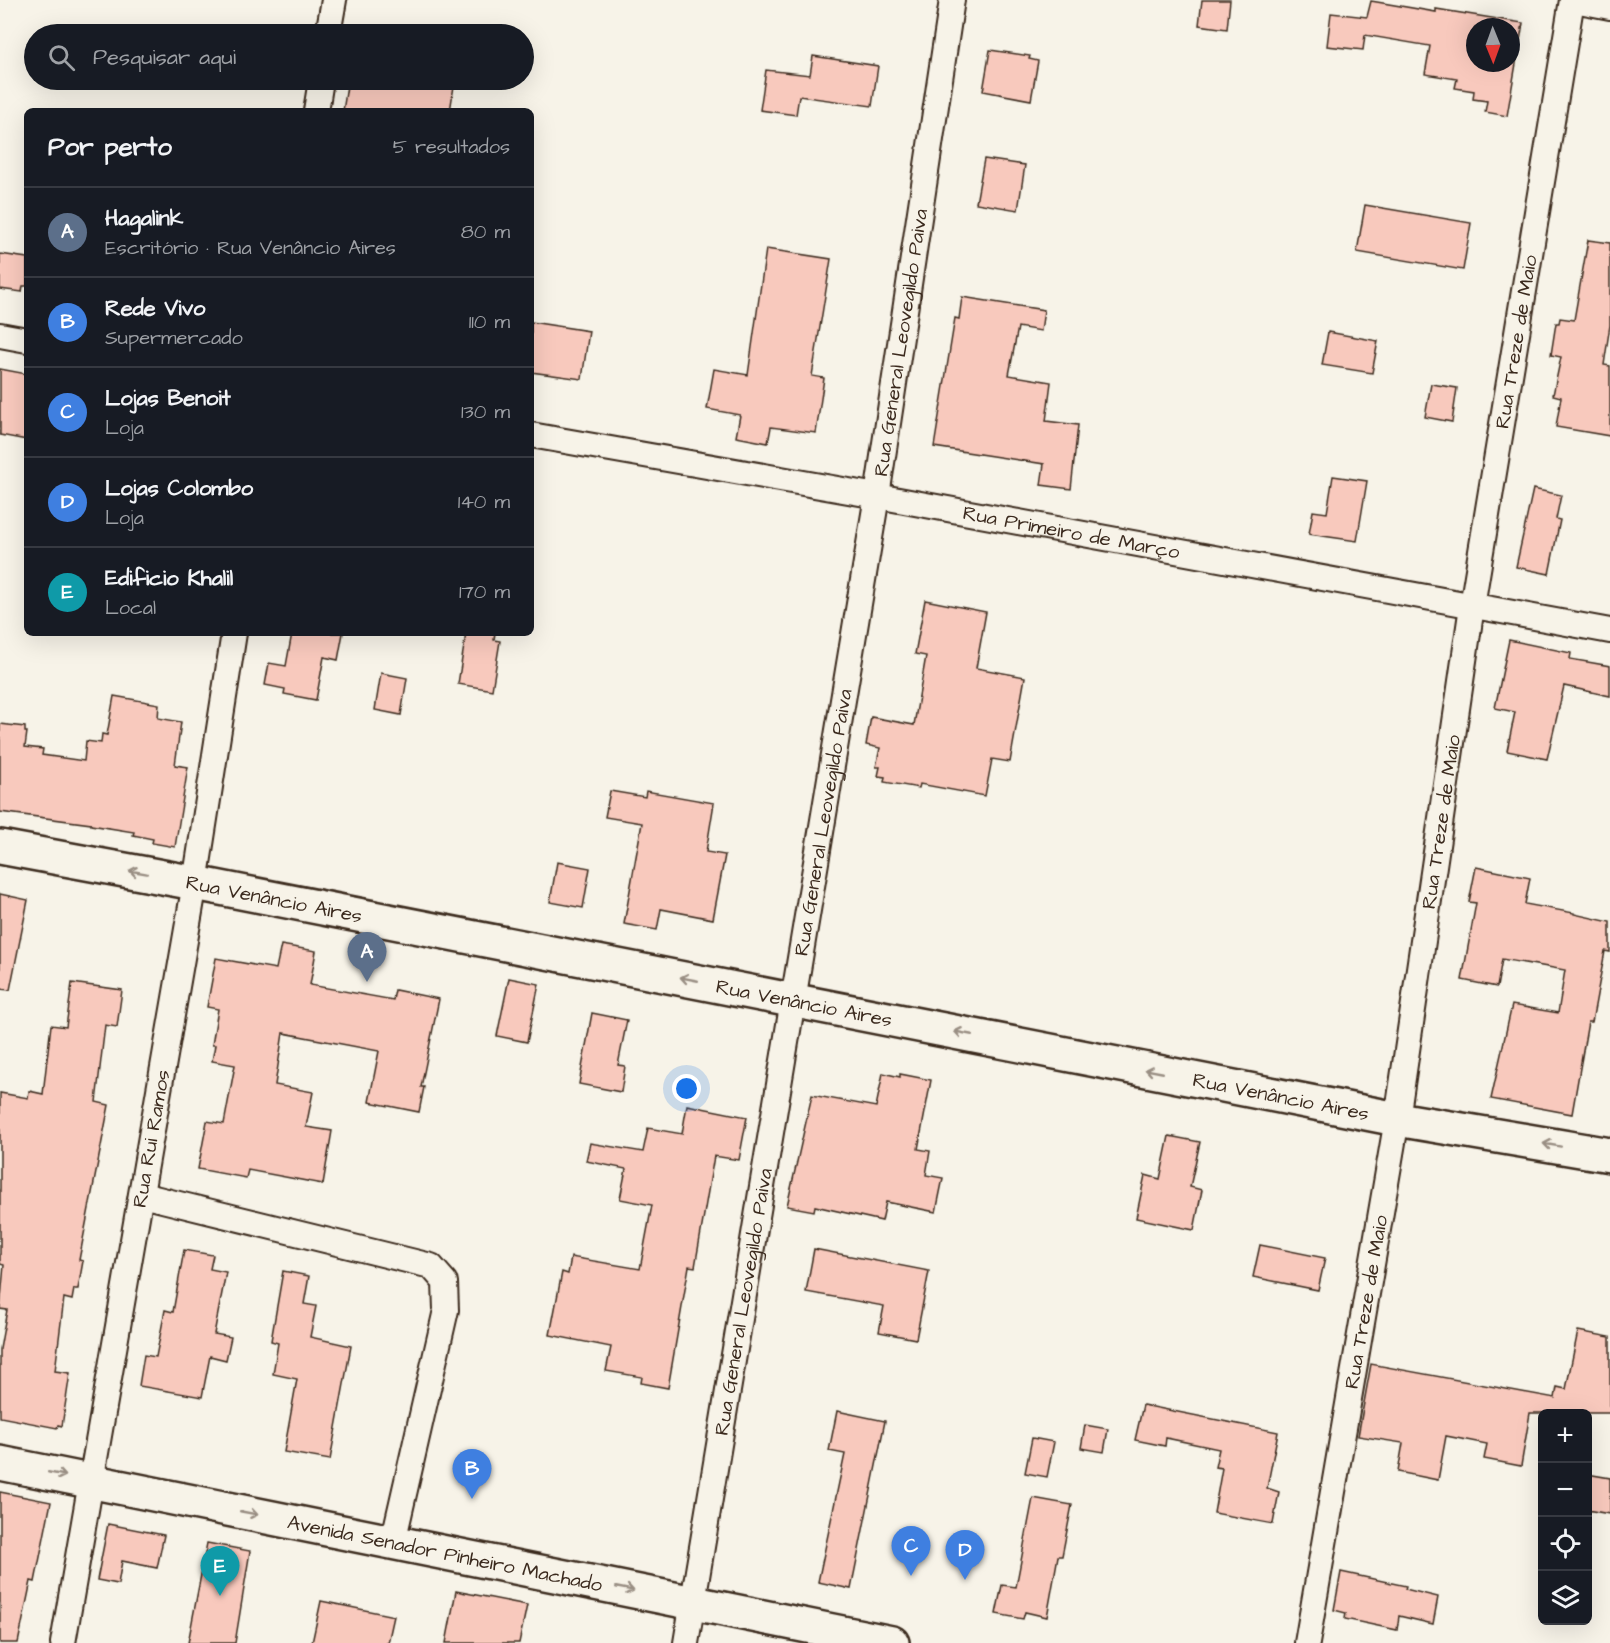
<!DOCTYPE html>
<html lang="pt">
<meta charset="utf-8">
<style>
body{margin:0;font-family:"Architects Daughter",sans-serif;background:#242831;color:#f1f3f6}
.controls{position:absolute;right:18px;bottom:18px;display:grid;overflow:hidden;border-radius:9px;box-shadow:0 6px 24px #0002}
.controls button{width:54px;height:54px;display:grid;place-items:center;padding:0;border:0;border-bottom:2px solid #363941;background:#171b24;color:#f1f3f6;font:30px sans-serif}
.compass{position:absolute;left:1466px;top:18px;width:54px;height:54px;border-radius:50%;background:#171b24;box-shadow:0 6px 24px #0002;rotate:179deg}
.you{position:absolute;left:687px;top:1089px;width:21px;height:21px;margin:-15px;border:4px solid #fff;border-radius:50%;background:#1a73e8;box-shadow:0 0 0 9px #1a73e833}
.badge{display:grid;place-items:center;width:39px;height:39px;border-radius:50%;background:#9f9995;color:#fff;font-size:20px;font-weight:700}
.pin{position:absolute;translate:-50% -50px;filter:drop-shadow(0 2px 3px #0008)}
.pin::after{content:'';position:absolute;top:32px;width:21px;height:18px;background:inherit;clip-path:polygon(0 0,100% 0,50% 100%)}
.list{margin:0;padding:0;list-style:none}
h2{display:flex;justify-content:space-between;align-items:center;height:78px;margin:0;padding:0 24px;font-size:26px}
h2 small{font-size:20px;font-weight:400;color:#9ea1a6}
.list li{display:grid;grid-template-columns:39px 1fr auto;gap:18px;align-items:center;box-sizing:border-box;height:90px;padding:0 24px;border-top:2px solid #363941}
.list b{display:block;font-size:22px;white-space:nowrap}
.list p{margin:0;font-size:20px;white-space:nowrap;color:#9ea1a6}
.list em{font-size:20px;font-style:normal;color:#9ea1a6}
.icon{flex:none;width:33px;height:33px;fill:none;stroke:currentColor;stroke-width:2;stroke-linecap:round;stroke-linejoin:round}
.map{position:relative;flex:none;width:1610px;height:1643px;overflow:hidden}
.search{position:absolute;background:#171b24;box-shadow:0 6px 24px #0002;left:24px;top:24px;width:510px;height:66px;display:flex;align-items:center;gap:15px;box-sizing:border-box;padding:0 21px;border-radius:33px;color:#9ea1a6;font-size:22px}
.panel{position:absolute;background:#171b24;box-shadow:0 6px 24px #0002;left:24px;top:108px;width:510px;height:528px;border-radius:9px}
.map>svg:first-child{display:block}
.building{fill:#f8c9bd;stroke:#3b2a1e;stroke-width:1.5;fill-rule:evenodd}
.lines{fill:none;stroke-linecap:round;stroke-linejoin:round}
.street-casing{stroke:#3b2a1e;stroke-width:28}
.secondary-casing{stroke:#3b2a1e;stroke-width:38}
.street{stroke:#f7f3e8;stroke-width:24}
.secondary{stroke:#f7f3e8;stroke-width:33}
.oneway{stroke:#998e83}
.labels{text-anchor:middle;stroke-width:5;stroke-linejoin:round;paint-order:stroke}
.street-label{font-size:20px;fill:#3b2a1e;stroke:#f7f3e8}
</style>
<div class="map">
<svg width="1610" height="1643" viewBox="0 0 1610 1643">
<rect width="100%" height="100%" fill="#f7f3e8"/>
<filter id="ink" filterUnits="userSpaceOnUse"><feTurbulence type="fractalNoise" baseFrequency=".0167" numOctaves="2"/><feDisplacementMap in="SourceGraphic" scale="12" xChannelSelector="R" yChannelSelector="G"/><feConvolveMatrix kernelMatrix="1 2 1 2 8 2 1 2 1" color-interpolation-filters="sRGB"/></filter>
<g filter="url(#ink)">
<path class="building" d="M1202,0H1230L1227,29L1199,25Z
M1371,1L1436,12V9L1523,23L1507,116L1485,112L1487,101L1473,99L1474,91L1455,88L1457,79L1425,74L1430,46L1365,35L1363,50L1327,46L1331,13L1367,17ZM1475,27H1511V63H1475Z
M990,50L1030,56L1029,59L1038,61L1031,100L983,91Z
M813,56L878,66L872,106L799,96L796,115L760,110L766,70L810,75Z
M348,80H455L450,111H343Z
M984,159L1025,165L1018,210L976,203Z
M1365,205L1471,223L1463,270L1357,252Z
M1588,240L1610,243V325L1604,365L1610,366V436L1556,427L1561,397L1553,395L1561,357L1551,355L1556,323H1559L1560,318L1574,320Z
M766,249L831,259L812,376L824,378L816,433L771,427L768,443L736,437L740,415L707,409L714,369L748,375Z
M0,254L27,258V286H23L22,292L0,289Z
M962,297L1044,310L1041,331L1018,327L1009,375L1051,382L1046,421L1078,425L1071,489L1041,485L1044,464L934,447L955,318L959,319Z
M531,322L589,331L582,379L531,372Z
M1328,332L1378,341L1372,373L1322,365Z
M0,369L27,374V440L0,435Z
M1431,384L1457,388L1452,422L1425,417Z
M1333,476L1367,481L1357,541L1309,534L1313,511L1327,513Z
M1533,489L1561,495L1556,519L1560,520L1549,574L1516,567Z
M925,600L986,612L976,668L1025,677L1010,762L992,759L985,796L920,784L919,788L884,782L885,777L878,776L880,767H876L880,748L866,745L871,717L914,725L926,656L915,654Z
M292,633H343L338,660L324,657L316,700L284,694L285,689L265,685L269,663L286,666Z
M466,633H495L494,640L500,641L492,690L458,684Z
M1509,640L1571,653L1570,659L1610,666V696L1564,686L1547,759L1507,751L1515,712L1495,708Z
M381,673L407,678L401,715L375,710Z
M114,696L159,704L158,718L181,722L175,765L188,767L175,847L152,843L153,839L133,835L134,832L91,825V824L0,812V724L25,727V732H27L25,747L43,749L42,755L84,761L86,741L101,743L102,734L107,735Z
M610,791L645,797L646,791L714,803L706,852L725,855L713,919L661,909L657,930L624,924L642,823L605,817Z
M557,862L590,868L583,908L550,902Z
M1476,867L1530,878L1525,904L1574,913V914L1610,922V952L1605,951L1592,1022H1588L1572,1114L1491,1099L1512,1005L1558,1013L1565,970L1502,959L1497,987L1462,980L1476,903L1469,902Z
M0,894L28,900L10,990L0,989Z
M281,945L316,951L310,985L393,1000L395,990L439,999L421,1087H424L419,1112L369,1102L379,1051L283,1033L275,1085L313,1092L306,1127L332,1131L323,1184L248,1170L246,1178L198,1169L207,1121L224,1124L235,1065L212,1061L215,1045H212L218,1009L207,1007L216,958L276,969Z
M509,978L539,984L527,1042L497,1036Z
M72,983L122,990L117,1027L105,1025L96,1102L109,1105L79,1260L83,1261L78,1289H74L72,1300L64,1298L55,1371L70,1373L62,1426L58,1425L57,1428L0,1417V1349L7,1310L0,1309L4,1265L0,1264V1093L28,1098L29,1091L43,1094L51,1025L66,1027Z
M592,1013L627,1020L618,1065L625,1066L621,1092L579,1084Z
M883,1073L900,1077V1074L931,1080L918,1149L930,1151L926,1175L943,1178L936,1212L886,1202L882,1221L815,1206L814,1211L787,1206L812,1095L876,1107Z
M687,1105L747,1117L739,1160L714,1156L695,1267L689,1266L668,1388L641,1383L642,1377L606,1371L611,1347L550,1335L562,1272L568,1274L571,1257L640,1269L652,1205L620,1199L626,1169L586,1161L590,1143L643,1152L648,1128L682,1134Z
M1169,1136L1200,1142L1190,1187L1202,1190L1194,1230L1136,1218L1145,1175L1160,1179Z
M1260,1245L1325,1258L1318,1290L1253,1277Z
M814,1249L929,1271L916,1339L879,1332L884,1306L806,1292Z
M184,1250L213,1255L210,1269L226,1272L214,1334L231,1337L226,1360L210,1356L202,1397L139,1386L144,1355L156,1357L165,1310L173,1312Z
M283,1271L309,1276L304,1304L316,1306L310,1337L351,1346L330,1460L284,1452L297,1379L273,1374L278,1343L271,1341Z
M1578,1331L1610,1337V1413H1530L1521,1466L1484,1459L1487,1444L1446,1436L1438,1480L1398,1472L1403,1443L1358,1436L1371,1364L1555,1398L1557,1387L1566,1389Z
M1143,1405L1278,1432L1267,1488L1279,1492L1273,1524L1214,1513L1222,1468L1215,1467L1219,1449L1166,1438L1165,1446L1135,1440Z
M837,1411L885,1421L851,1589L818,1582L845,1454L829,1451Z
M1085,1425L1108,1429L1104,1452L1081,1448Z
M1032,1438L1054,1442L1047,1477L1025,1473Z
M1587,1474L1610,1478V1514L1587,1510Z
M0,1492L51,1502L35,1582L31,1581L18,1643H0Z
M1033,1498L1072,1505L1062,1556H1058L1047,1617L1025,1612L1023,1619L996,1614L1002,1585L1016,1587Z
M108,1524L164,1535L157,1568L122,1561L118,1584L97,1580Z
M207,1543L250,1551L235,1643H188Z
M1341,1572L1406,1586L1405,1589L1438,1597L1433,1624L1399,1616L1397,1630L1345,1619L1346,1613L1334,1610Z
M456,1591L527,1605L519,1643H446Z
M321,1601L394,1616L388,1643H312Z"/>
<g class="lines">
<defs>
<g id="street">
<path d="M1574,0L1610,7"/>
<path d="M328,34L334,0"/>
<path d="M316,111L321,80"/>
<path d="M0,335L27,340"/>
<path id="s1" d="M531,435L877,496L1610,631"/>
<path d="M142,1195L431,1266L445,1282L446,1310L393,1542"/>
<path id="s2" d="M63,1643L195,883L234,633"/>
<path id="s3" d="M686,1643L877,496L952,0"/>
<path id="s4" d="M1307,1643L1397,1119L1472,606L1572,0"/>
</g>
<g id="secondary">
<path id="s5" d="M0,847L195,883L1397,1119L1610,1155"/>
<path id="s6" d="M0,1463L892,1643"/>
</g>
</defs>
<use href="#street" class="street-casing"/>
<use href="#secondary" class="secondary-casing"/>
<use href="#street" class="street"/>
<use href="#secondary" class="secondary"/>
</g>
<defs><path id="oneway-shaft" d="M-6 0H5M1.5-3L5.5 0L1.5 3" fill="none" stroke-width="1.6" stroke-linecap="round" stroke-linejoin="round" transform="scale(1.5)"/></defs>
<g class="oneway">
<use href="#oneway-shaft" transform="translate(138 872) rotate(-170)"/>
<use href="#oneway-shaft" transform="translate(689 979) rotate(-169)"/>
<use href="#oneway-shaft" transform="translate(963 1033) rotate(-169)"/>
<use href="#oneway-shaft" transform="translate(1154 1071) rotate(-169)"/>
<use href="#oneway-shaft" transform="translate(1552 1145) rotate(-170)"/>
<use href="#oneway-shaft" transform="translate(57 1474) rotate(11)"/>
<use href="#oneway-shaft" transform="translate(249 1513) rotate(11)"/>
<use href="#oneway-shaft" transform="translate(625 1589) rotate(11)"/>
</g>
</g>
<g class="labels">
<g class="street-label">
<text dy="7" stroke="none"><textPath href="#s3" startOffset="1318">Rua General Leovegildo Paiva</textPath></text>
<text dy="7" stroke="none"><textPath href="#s4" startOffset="1318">Rua Treze de Maio</textPath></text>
<text dy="7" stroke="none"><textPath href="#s1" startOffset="549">Rua Primeiro de Março</textPath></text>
<text dy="7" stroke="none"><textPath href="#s3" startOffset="832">Rua General Leovegildo Paiva</textPath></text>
<text dy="7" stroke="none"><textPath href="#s4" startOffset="832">Rua Treze de Maio</textPath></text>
<text dy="7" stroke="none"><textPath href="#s5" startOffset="279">Rua Venâncio Aires</textPath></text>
<text dy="7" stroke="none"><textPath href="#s5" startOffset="819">Rua Venâncio Aires</textPath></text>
<text dy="7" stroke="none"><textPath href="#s5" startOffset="1305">Rua Venâncio Aires</textPath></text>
<text dy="7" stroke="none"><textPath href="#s2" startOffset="512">Rua Rui Ramos</textPath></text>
<text dy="7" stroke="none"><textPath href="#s3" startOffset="346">Rua General Leovegildo Paiva</textPath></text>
<text dy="7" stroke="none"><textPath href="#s4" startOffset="346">Rua Treze de Maio</textPath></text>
<text dy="7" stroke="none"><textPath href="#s6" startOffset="454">Avenida Senador Pinheiro Machado</textPath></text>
</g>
</g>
</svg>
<div class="controls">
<button>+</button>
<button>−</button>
<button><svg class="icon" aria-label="locate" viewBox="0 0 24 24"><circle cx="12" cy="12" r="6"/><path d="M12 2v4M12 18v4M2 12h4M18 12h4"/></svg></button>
<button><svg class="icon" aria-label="layers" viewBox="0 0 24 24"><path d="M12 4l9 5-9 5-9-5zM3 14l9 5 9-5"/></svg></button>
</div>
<svg class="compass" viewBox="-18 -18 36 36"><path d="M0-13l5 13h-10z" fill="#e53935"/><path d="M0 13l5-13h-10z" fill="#9ea1a6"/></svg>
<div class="you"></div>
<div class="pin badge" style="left:367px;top:982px;background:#5c6f8a">A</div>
<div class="pin badge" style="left:472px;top:1499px;background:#3f7fe0">B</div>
<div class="pin badge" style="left:911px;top:1576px;background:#3f7fe0">C</div>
<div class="pin badge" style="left:965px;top:1580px;background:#3f7fe0">D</div>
<div class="pin badge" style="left:220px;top:1596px;background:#0f9aa8">E</div>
<div class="search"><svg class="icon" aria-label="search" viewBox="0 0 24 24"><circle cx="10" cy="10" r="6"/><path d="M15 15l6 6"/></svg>Pesquisar aqui</div>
<section class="panel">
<h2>Por perto<small>5 resultados</small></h2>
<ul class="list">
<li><span class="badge" style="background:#5c6f8a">A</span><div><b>Hagalink</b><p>Escritório · Rua Venâncio Aires</p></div><em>80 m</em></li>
<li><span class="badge" style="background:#3f7fe0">B</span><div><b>Rede Vivo</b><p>Supermercado</p></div><em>110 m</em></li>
<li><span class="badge" style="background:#3f7fe0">C</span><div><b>Lojas Benoit</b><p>Loja</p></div><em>130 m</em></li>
<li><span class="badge" style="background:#3f7fe0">D</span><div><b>Lojas Colombo</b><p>Loja</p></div><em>140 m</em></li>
<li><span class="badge" style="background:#0f9aa8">E</span><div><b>Edificio Khalil</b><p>Local</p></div><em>170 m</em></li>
</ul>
</section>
</div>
